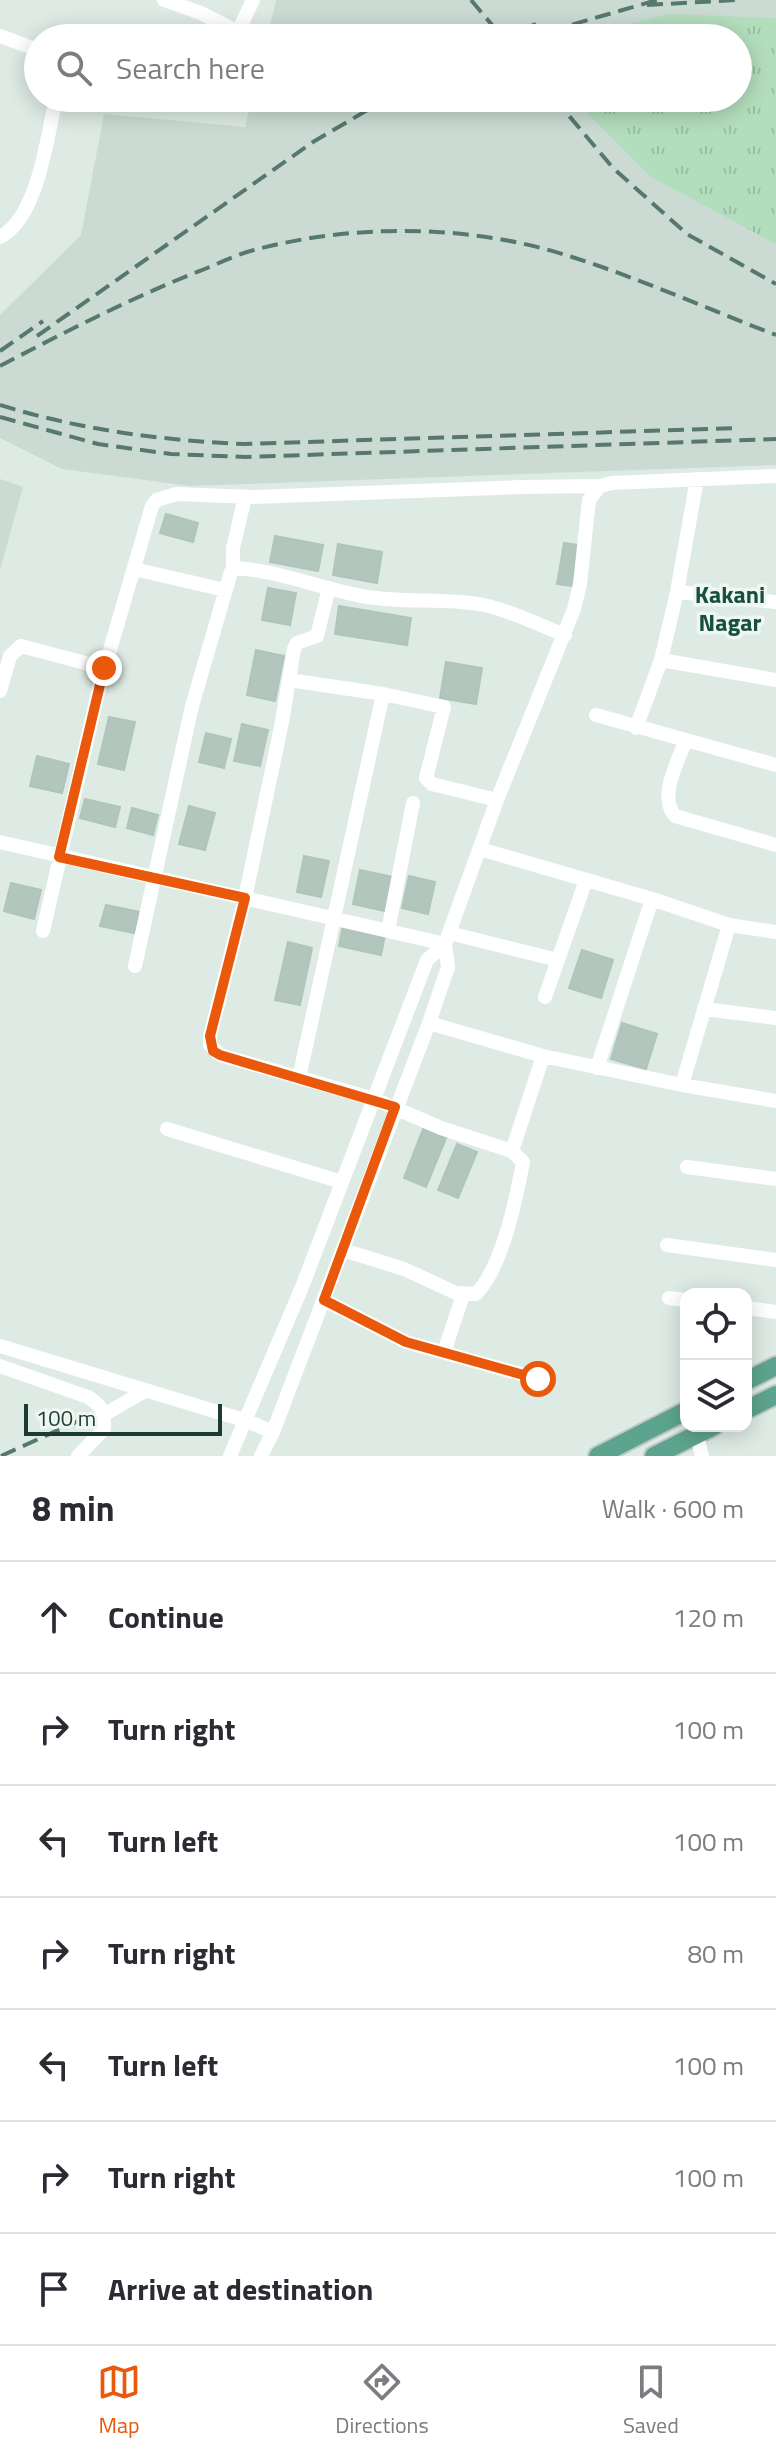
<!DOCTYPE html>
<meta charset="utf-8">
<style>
body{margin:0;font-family:"Titillium Web",sans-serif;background:#f7f7f7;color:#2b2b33}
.controls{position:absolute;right:24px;bottom:24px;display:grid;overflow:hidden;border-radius:16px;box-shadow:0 4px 20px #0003}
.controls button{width:72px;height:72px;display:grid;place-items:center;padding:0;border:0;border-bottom:2px solid #e1e1e2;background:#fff;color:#2b2b33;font:40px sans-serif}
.scale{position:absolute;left:24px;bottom:20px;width:198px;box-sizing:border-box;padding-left:8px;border:4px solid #1e3b32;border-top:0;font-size:22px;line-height:28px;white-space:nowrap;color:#1e3b32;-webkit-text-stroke:6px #eef7f2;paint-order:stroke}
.stop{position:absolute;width:24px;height:24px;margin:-18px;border:6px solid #ea580c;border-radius:50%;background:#fff}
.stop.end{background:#ea580c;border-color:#fff;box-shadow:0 2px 8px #0008}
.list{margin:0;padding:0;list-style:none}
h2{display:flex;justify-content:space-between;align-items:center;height:104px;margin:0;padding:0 32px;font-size:34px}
h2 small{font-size:26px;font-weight:400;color:#7c7c81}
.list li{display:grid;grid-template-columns:52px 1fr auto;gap:24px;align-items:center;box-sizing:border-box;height:112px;padding:0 32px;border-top:2px solid #e1e1e2}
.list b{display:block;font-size:30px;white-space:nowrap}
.list em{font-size:26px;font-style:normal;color:#7c7c81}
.icon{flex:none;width:44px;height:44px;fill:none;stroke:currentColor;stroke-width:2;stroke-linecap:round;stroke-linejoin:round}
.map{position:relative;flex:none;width:776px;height:1456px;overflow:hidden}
.search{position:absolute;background:#fff;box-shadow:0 4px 20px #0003;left:24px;right:24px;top:24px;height:88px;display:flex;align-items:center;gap:20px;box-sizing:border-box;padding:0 28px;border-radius:44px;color:#7c7c81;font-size:30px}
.sheet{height:888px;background:#fff}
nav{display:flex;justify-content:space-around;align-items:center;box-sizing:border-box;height:112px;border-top:2px solid #e1e1e2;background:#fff;font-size:22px;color:#7c7c81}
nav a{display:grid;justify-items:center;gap:4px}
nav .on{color:#ea580c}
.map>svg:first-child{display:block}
.built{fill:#cbdbd3}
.grass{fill:url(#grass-tufts)}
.building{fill:#b2c6bd;stroke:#afc5bb;stroke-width:2}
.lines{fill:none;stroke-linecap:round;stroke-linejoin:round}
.major-casing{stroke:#c0c8c6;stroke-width:22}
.minor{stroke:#fff;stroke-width:14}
.major{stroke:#5da48e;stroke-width:18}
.rail{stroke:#57786d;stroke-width:4;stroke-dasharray:16 8;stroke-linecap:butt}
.route{stroke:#ea580c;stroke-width:10}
.labels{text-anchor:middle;stroke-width:7;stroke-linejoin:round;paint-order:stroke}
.neighbourhood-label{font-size:24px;font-weight:bold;fill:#184f3f;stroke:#eef7f2}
</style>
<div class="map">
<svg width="776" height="1456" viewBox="0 0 776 1456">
<defs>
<pattern id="grass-tufts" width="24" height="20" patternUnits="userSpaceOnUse" patternTransform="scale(2)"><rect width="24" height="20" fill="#b3debd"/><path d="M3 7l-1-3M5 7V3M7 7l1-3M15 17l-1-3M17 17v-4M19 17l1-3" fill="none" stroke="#9abfa3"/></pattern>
</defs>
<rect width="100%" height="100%" fill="#ddebe4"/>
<path class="built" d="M276,0H776V465L190,486L62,469L0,438V315L81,235L104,114L245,127L252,98H738V38H267Z
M0,479L23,487L0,570Z"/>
<path class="grass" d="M669,14L776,18V244L651,177L572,98H738V38H572Z"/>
<path class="building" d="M166,514L198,523L193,542L160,533Z
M275,536L323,545L318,571L270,562Z
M564,543L579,545L572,586L557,584Z
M338,544L382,552L377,583L333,575Z
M268,588L296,593L290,625L262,620Z
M339,606L411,618L407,645L335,634Z
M256,650L284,656L275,701L247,695Z
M446,662L482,668L476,704L440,698Z
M109,717L135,722L124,770L98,764Z
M242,724L268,730L260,766L234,761Z
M206,733L231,739L224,768L199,762Z
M37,756L69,764L62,793L30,786Z
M85,799L120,807L115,827L80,818Z
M189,806L215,813L205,850L179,844Z
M132,808L158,815L153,835L127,828Z
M304,856L329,861L321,897L297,892Z
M360,870L393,877L385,911L353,904Z
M409,876L435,882L428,914L402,908Z
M11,883L41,890L34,919L4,911Z
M106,905L140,912L134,933L100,926Z
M343,925L385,935L381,955L339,946Z
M288,942L312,948L300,1005L275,1000Z
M582,950L613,960L601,998L569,988Z
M622,1023L657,1034L646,1069L611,1059Z
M423,1129L446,1138L426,1187L404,1178Z
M457,1144L477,1152L458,1198L438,1190Z"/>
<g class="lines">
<defs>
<path id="major" d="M746,1381L776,1366
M746,1410L776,1395
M598,1456L686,1411
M654,1456L714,1426"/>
</defs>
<use href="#major" class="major-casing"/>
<path class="minor" d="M164,0L201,13L238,32
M0,36L38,50
M235,38L253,0
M0,237C38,218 47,137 56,98
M134,569L225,590
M233,570V548L245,497
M329,588L317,636L297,643L294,649L282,722L245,898L210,1036V1045L220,1055L374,1099L441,1128L512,1151
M677,592L776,602
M661,660L776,680
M289,680L383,694L444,707L426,778L432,784L497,800
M0,691L10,656L21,646L104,668
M596,715L776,765
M636,728L661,660L677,592L697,479
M685,741C678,763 658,796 675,816L776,845
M0,842L445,944
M480,849L652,899L729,925L776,932
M43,931L100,684L152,506L157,500L176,494L252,497L521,487L600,486
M388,931L413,803
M449,933L558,960
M135,966L192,706L231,572L236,568C279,571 320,588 362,596C403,604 444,597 484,605C512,611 539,625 565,635
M545,997L586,880
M704,1009L776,1018
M429,1023L543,1056
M597,1068L652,899
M299,1078L383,694
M682,1085L729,925
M167,1129L342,1182
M687,1167L776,1179
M667,1245L776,1260
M343,1250L404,1269L456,1293L476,1294C503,1266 516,1199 523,1162L512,1151L543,1056L682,1085L776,1101
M669,1298L686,1300
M324,1300L406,1342L538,1379
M746,1308L776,1312
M0,1346L247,1421L273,1432
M444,1352L463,1295
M0,1366L88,1397C102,1406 105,1412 104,1429L78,1456
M105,1414L145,1391
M697,1435L702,1456
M230,1456L302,1287L427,960L445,944
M261,1456L273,1432L429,1023L448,967L445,944L497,800L574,609L580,584L589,500L600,486L612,483L776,476"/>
<use href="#major" class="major"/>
<path class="rail" d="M471,0L503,38
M647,5L737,0
M499,38L536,24
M526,38L657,0
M554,98L613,168L687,234L776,284
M37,336L313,142L388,98
M0,351L43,321
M0,366C65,332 129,299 197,272C216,265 235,255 254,250C356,223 471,224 572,257C641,279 708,309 776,335
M0,405C81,430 159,440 243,444L740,428
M0,417L98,444L171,454L245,457L776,439
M1,1456L87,1417"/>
</g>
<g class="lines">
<path class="route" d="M104,668L59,857L245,898L210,1036L213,1051L220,1055L395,1107L324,1300L406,1342L538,1379"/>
</g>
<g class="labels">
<g class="neighbourhood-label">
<text x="730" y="603">Kakani<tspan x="730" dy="28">Nagar</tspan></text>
</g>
</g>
</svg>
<div class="controls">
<button><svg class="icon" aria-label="locate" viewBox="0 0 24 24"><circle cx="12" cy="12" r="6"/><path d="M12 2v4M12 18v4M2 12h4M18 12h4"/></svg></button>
<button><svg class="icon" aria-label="layers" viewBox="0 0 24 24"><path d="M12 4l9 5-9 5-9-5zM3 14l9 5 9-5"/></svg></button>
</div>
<div class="scale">100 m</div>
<div class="stop" style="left:538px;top:1379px"></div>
<div class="stop end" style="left:104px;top:668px"></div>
<div class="search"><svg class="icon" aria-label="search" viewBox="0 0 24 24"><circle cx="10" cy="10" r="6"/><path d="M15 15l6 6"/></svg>Search here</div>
</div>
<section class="sheet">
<h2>8 min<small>Walk · 600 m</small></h2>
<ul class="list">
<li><svg class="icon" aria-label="ahead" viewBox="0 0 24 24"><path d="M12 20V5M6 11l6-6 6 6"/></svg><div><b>Continue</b></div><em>120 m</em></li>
<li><svg class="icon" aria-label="right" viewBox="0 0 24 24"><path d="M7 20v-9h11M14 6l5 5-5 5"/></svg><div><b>Turn right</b></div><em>100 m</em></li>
<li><svg class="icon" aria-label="left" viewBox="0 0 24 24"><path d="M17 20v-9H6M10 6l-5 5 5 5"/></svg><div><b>Turn left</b></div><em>100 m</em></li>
<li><svg class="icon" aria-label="right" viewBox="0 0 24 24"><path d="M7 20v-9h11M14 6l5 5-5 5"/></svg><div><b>Turn right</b></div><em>80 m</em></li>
<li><svg class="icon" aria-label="left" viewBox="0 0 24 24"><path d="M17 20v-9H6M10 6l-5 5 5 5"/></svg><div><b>Turn left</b></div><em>100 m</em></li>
<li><svg class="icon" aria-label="right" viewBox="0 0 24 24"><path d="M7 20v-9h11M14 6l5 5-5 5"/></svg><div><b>Turn right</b></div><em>100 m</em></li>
<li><svg class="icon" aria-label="arrive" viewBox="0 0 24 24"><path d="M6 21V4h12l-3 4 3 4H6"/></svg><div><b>Arrive at destination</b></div></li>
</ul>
</section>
<nav>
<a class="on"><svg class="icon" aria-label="map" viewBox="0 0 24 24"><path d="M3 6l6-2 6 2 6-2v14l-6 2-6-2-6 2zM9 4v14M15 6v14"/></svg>Map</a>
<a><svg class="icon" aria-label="directions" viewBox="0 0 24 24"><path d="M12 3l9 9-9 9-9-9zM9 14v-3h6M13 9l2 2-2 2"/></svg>Directions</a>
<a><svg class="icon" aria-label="saved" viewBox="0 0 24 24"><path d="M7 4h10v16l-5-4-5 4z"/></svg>Saved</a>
</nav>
